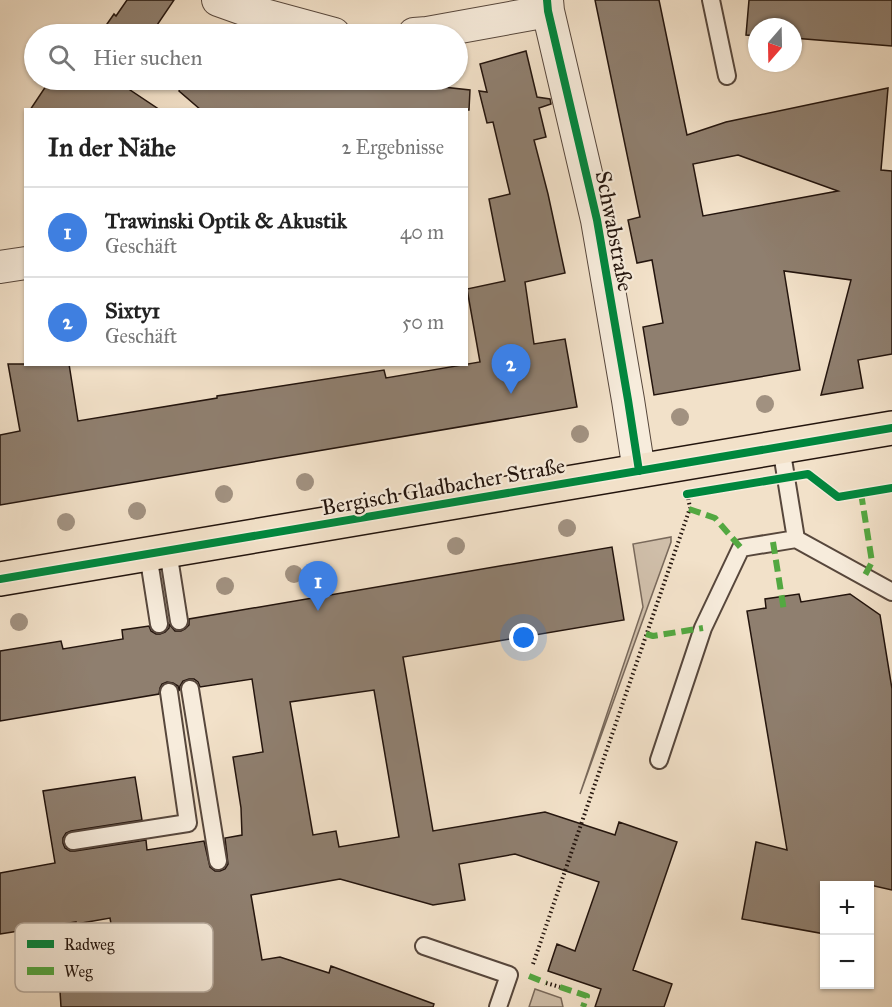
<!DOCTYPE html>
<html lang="de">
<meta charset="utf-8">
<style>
body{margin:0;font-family:"IM FELL Great Primer",serif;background:#f6f6f6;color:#222}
.controls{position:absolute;right:18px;bottom:18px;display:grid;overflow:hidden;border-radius:0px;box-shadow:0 2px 4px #0004}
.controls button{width:54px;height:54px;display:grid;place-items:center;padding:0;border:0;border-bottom:2px solid #e0e0e0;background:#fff;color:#222;font:30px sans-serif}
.compass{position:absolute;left:748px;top:18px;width:54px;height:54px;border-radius:50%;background:#fff;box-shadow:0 2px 4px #0004;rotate:200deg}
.you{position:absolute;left:524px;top:638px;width:21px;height:21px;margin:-15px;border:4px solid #fff;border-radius:50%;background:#1a73e8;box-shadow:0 0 0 9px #1a73e833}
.badge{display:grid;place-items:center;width:39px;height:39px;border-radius:50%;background:#7c3aed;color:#fff;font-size:20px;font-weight:700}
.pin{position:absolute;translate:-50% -50px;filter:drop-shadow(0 2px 3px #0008)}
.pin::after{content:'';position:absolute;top:32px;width:21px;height:18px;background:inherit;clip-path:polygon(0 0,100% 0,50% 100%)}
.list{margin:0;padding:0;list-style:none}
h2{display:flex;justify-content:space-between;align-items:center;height:78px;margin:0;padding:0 24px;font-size:26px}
h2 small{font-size:20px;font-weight:400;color:#767676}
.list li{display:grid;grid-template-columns:39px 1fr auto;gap:18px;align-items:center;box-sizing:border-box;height:90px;padding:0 24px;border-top:2px solid #e0e0e0}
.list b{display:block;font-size:22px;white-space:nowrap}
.list p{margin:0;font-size:20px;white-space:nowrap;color:#767676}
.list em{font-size:20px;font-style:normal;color:#767676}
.icon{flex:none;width:33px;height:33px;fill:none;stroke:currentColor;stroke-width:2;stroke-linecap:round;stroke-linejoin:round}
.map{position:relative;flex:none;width:892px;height:1007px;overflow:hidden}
.search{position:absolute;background:#fff;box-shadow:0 2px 4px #0004;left:24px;top:24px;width:444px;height:66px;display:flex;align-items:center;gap:15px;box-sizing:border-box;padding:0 21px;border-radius:33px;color:#767676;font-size:22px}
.panel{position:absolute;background:#fff;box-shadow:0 2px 4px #0004;left:24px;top:108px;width:444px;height:258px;border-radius:0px}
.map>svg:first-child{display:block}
.green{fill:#cfbea9;stroke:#79695b;stroke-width:1.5}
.building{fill:#8f7f6f;stroke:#23140d;stroke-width:1.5;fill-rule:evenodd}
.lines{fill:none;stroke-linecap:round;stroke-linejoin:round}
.service-casing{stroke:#57473c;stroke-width:20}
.minor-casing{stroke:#57473c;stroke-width:34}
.primary-casing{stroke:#23140d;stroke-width:36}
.path{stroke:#23140d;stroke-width:4;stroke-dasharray:1.5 3;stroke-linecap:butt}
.service{stroke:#f7ecdc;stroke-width:16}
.minor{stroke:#f7ecdc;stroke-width:32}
.primary{stroke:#f2e1c9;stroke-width:33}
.quiet{stroke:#53a841;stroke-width:6;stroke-dasharray:12 6;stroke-linecap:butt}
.cycleway-casing{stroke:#f7ecdc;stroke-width:11}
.cycleway{stroke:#00873e;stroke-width:8}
.tree{fill:#a19180}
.labels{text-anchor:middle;stroke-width:4.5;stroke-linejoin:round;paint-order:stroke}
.street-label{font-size:22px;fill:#23140d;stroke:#f7ecdc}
.key{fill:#f7ecdc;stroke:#b7ab9e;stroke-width:1.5}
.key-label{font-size:16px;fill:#23140d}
</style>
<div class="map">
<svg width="892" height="1007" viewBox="0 0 892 1007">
<rect width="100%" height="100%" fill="#f2e1c9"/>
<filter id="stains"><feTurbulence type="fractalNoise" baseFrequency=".00333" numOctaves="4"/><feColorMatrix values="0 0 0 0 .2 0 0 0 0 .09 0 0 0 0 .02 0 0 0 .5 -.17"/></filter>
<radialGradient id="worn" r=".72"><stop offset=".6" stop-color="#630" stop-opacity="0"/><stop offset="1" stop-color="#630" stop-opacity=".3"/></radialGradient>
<path class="green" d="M671,537V542L580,794L643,607L633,544Z
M535,989L561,998L563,1007H529Z"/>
<path class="building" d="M127,0H174L151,34H100L114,14L116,16Z
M595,0H659L687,135L726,122L888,88L881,170L892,171V354L858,360L863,388L821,395L851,280L784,271L800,370L654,395L643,327L663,323L652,260L637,263L628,220L640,217ZM738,155L838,191L703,216L693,164Z
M749,0H892V46L793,38V27H757V36L746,35Z
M526,51L537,97L550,99L551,104L539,108L546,137L534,140L548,194L565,273L525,282L534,344L565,339L577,407L0,505V435L20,431L8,364H69L78,421L217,398V396L384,370L386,378L480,362L467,289L505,281L489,199L510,194L493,122L487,123L479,91L487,92L480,64Z
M50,80H115L160,110H30Z
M183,80H417L416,84L470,90L469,110H201L179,91Z
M612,547L624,620L403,657L433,831L545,812L615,835L619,822L677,842L633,970L672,984L664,1007H595L601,989L548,971L557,944L575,951L599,882L515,854L459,864L465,900L433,905L340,879L251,895L262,960L280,957L329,973L331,966L434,1004L433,1007H61L60,991L121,981L110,918L76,924V922L0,934V873L55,863L43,791L135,777L142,820L71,831L66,833L63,838V843L65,848L70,851H75L146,840L147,850L204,841L210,867L215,871H220L225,869L228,864L225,838L242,835L241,808L233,757L263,752L252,679L200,687L198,682L194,679H189L183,681L180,686L179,691L178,686L173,683L167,682L162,684L160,688L159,694L0,721V651L61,641L63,649L123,639L122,630L149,626L151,631L156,634H160L165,632L169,628V624L175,631H181L185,629L189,625V619ZM374,690L399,837L339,847L336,831L313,835L290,702Z
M799,594L801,602L850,594L880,615L892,689V890L870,885H825V934L742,919L756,842L787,850L747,611L766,608L765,599Z"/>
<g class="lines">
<defs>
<path id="service" d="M711,0L727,76
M781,447L796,539
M168,551L179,621
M148,554L159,624
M190,689L218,861
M659,760L703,628L741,548L796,539L892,592
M73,841L188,823L169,692
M424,946L509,975L498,1007"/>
<path id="minor" d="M218,0L246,10L334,34
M547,0L548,11L597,220L628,400L639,471
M414,34L427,33L548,11
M0,267L26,263"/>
<path id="primary" d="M0,579L892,428"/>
</defs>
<use href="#service" class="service-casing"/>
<use href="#minor" class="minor-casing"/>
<use href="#primary" class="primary-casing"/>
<path class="path" d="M533,964L690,508L688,497
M546,983L560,987"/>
<use href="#service" class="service"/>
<use href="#minor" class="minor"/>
<use href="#primary" class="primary"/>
<path class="quiet" d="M861,493L872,562L864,577
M689,509L715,518L741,548
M773,542L784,611
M646,634L653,636L703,628
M529,976L546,983
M560,987L587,996L583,1007"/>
<defs>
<path id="cycleway" d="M547,0L548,11L597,220L628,400L639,471
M687,494L808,474L838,497L892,488
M0,579L892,428"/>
</defs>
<use href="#cycleway" class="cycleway-casing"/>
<use href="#cycleway" class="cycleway"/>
</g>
<g class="tree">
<circle cx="765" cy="404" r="9"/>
<circle cx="680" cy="417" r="9"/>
<circle cx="580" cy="434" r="9"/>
<circle cx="305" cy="482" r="9"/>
<circle cx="224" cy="494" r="9"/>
<circle cx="137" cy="511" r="9"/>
<circle cx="66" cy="522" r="9"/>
<circle cx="567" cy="528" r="9"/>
<circle cx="456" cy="546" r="9"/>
<circle cx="294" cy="574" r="9"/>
<circle cx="225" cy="586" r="9"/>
<circle cx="19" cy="622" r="9"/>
</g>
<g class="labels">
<g class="street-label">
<text transform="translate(615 231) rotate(79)" y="8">Schwabstraße</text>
<text transform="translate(443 486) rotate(-10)" y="8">Bergisch Gladbacher Straße</text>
</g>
</g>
<rect x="15" y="923" width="198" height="69" rx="9" class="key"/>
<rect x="27" y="940" width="27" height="8" fill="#00873e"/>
<rect x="27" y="967" width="27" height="8" fill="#53a841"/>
<g class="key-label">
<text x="64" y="950">Radweg</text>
<text x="64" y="977">Weg</text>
</g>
<rect width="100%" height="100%" filter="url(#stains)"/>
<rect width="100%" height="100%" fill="url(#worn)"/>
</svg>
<div class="controls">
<button>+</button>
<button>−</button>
</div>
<svg class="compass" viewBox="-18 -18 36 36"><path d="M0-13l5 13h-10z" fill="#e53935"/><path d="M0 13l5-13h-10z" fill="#767676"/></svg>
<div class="you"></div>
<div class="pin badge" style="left:318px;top:611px;background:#3f7fe0">1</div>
<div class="pin badge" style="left:511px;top:394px;background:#3f7fe0">2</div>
<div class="search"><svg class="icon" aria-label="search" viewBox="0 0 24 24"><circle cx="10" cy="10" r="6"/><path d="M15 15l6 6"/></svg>Hier suchen</div>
<section class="panel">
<h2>In der Nähe<small>2 Ergebnisse</small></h2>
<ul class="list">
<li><span class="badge" style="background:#3f7fe0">1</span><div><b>Trawinski Optik &amp; Akustik</b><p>Geschäft</p></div><em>40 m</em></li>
<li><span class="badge" style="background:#3f7fe0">2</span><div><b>Sixty1</b><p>Geschäft</p></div><em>50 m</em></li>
</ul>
</section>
</div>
